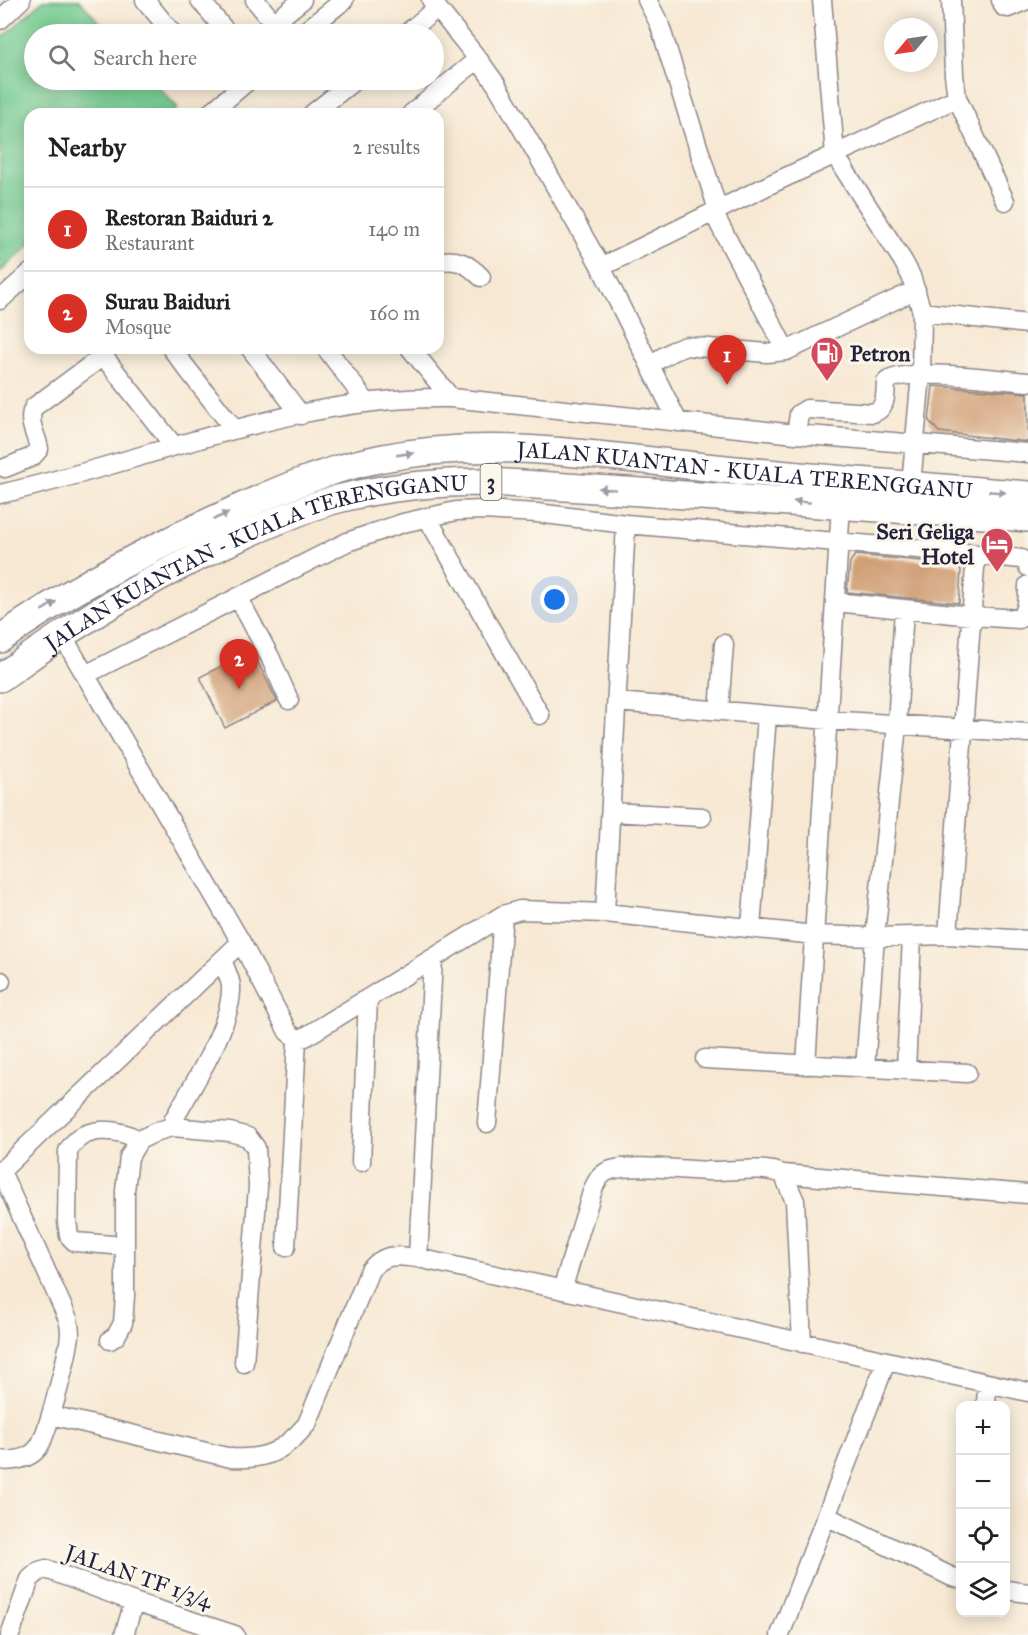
<!DOCTYPE html>
<meta charset="utf-8">
<style>
body{margin:0;font-family:"IM FELL Great Primer",serif;background:#f6f6f6;color:#222}
.controls{position:absolute;right:18px;bottom:18px;display:grid;overflow:hidden;border-radius:12px;box-shadow:0 3px 15px #0003}
.controls button{width:54px;height:54px;display:grid;place-items:center;padding:0;border:0;border-bottom:2px solid #e0e0e0;background:#fff;color:#222;font:30px sans-serif}
.compass{position:absolute;left:884px;top:18px;width:54px;height:54px;border-radius:50%;background:#fff;box-shadow:0 3px 15px #0003;rotate:241deg}
.you{position:absolute;left:555px;top:600px;width:21px;height:21px;margin:-15px;border:4px solid #fff;border-radius:50%;background:#1a73e8;box-shadow:0 0 0 9px #1a73e833}
.badge{display:grid;place-items:center;width:39px;height:39px;border-radius:50%;background:#d93025;color:#fff;font-size:20px;font-weight:700}
.pin{position:absolute;translate:-50% -50px;filter:drop-shadow(0 2px 3px #0008)}
.pin::after{content:'';position:absolute;top:32px;width:21px;height:18px;background:inherit;clip-path:polygon(0 0,100% 0,50% 100%)}
.list{margin:0;padding:0;list-style:none}
h2{display:flex;justify-content:space-between;align-items:center;height:78px;margin:0;padding:0 24px;font-size:26px}
h2 small{font-size:20px;font-weight:400;color:#767676}
.list li{display:grid;grid-template-columns:39px 1fr auto;gap:18px;align-items:center;box-sizing:border-box;height:84px;padding:0 24px;border-top:2px solid #e0e0e0}
.list b{display:block;font-size:22px;white-space:nowrap}
.list p{margin:0;font-size:20px;white-space:nowrap;color:#767676}
.list em{font-size:20px;font-style:normal;color:#767676}
.icon{flex:none;width:33px;height:33px;fill:none;stroke:currentColor;stroke-width:2;stroke-linecap:round;stroke-linejoin:round}
.map{position:relative;flex:none;width:1028px;height:1635px;overflow:hidden}
.search{position:absolute;background:#fff;box-shadow:0 3px 15px #0003;left:24px;top:24px;width:420px;height:66px;display:flex;align-items:center;gap:15px;box-sizing:border-box;padding:0 21px;border-radius:33px;color:#767676;font-size:22px}
.panel{position:absolute;background:#fff;box-shadow:0 3px 15px #0003;left:24px;top:108px;width:420px;height:246px;border-radius:18px}
.map>svg:first-child{display:block}
.green{fill:#73cb91;stroke:#4a7666;stroke-width:1.5}
.building{fill:#d09f76}
.lines{fill:none;stroke-linecap:round;stroke-linejoin:round}
.minor-casing{stroke:#8c8587;stroke-width:21}
.highway-casing{stroke:#8c8587;stroke-width:30}
.minor{stroke:#fff;stroke-width:18}
.highway{stroke:#fff;stroke-width:27}
.oneway{fill:#9c9ca7}
.labels{text-anchor:middle;stroke-width:6;stroke-linejoin:round;paint-order:stroke}
.shield{fill:#fbf7ec;stroke:#636270;stroke-width:1.5}
.shield-label{font-size:21px;font-weight:bold;fill:#22223b}
.poi-label{font-size:22px;font-weight:bold;fill:#22223b;stroke:#fbf7ec;text-anchor:start}
.street-label{font-size:22px;fill:#22223b;stroke:#fbf7ec}
</style>
<div class="map">
<svg width="1028" height="1635" viewBox="0 0 1028 1635">
<rect width="100%" height="100%" fill="#fbf7ec"/>
<filter id="ink" filterUnits="userSpaceOnUse"><feTurbulence type="fractalNoise" baseFrequency=".0167" numOctaves="2"/><feDisplacementMap in="SourceGraphic" scale="12" xChannelSelector="R" yChannelSelector="G"/><feConvolveMatrix kernelMatrix="1 2 1 2 8 2 1 2 1" color-interpolation-filters="sRGB"/></filter>
<filter id="wash" filterUnits="userSpaceOnUse"><feTurbulence type="fractalNoise" baseFrequency=".008" numOctaves="4" result="noise"/><feDisplacementMap in="SourceGraphic" scale="24" xChannelSelector="R" yChannelSelector="G"/><feGaussianBlur stdDeviation="1.35" result="paint"/><feColorMatrix in="noise" values="0 0 0 0 0 0 0 0 0 0 0 0 0 0 0 0 0 1.4 0 .05"/><feComposite in="paint" operator="in"/></filter>
<g filter="url(#wash)">
<rect width="100%" height="100%" fill="#f7e8d3"/>
<path class="green" d="M43,0H79L110,34H34V80H152L178,108L171,114H30V244L0,272V40Z"/>
<g id="blocks">
<path class="building" d="M933,386L1028,393V442L939,432L929,421Z
M855,555L956,564L961,570L959,603L847,592L850,562Z
M252,650L277,701L225,728L200,677Z"/>
</g>
</g>
<g filter="url(#ink)">
<use href="#blocks" fill-opacity="0" stroke="#8c8587" stroke-width="1.5"/>
<g class="lines">
<defs>
<path id="minor" d="M145,0L173,34
M200,0L228,34
M255,0L283,34
M431,0L478,59L496,84L538,156L601,267L678,422
M647,0L659,23L718,210
M822,0L835,155L903,261L911,276L922,312L921,374L910,496
M951,0L954,75L957,98L1005,201
M1001,0L1004,7L1008,8L1027,0
M0,20L21,0
M260,34L302,0
M302,34L344,0
M406,34L437,8
M209,114L249,80
M312,114L355,80
M411,114L478,59
M713,212L786,351
M438,262C457,257 468,264 481,277
M601,267L773,183L957,98
M0,300L30,273
M922,312L1028,324
M97,348L174,446
M171,348L234,429
M250,348L301,415
M326,348L367,403
M410,348L451,398
M651,364L673,351L686,346L767,353L786,351L916,290
M796,434L799,414L807,409L873,413C887,408 885,395 886,382C902,366 1002,380 1028,382
M5,468L32,457L39,449C37,435 26,421 34,407L103,356
M0,494C149,461 295,395 451,398L796,434L1028,453
M427,517L540,715
M238,597L270,657L289,700
M835,602L972,616L1019,619C1028,612 1028,598 1028,585
M62,635L241,942L288,1032L297,1039L305,1037L503,915L520,910L605,913L815,935L875,937L948,935L1028,940
M85,675L347,542L403,523L456,511L483,510L537,513L626,524L976,554L1021,559L1027,563L1028,567
M617,702L828,720L1028,733
M719,711L724,644
M611,812L702,817
M605,913L626,524
M751,928L767,715
M948,935L976,554
M0,982L1,981
M705,1059L967,1073
M806,1065L841,505
M865,1068L875,937L897,725L904,609
M906,1070L912,936
M487,1123L503,915
M172,1127L174,1119C192,1086 233,1024 231,986C230,978 225,968 222,960
M361,1162L368,998
M0,1169L68,1319C69,1323 70,1328 70,1333C70,1348 47,1437 38,1448C30,1459 12,1462 0,1460
M1,1171L241,942
M783,1174L1028,1194
M125,1246L75,1242L69,1236L67,1221L68,1151C82,1125 116,1127 139,1140
M286,1247L297,1039
M418,1258L433,959
M562,1290L593,1189C597,1180 601,1173 611,1170C635,1163 686,1171 714,1171C737,1171 761,1166 783,1174L795,1201L802,1343
M110,1340L116,1336L123,1323L125,1296V1191L129,1157L139,1140L158,1131L172,1127L230,1132L248,1137L256,1148L258,1187L244,1363
M986,1406L987,1384
M51,1415L231,1458C267,1460 284,1451 307,1424L370,1270C386,1252 396,1256 418,1258L1028,1392
M826,1516L952,1577L960,1579
M1006,1590L1028,1593
M10,1635L30,1579L39,1571L46,1569L134,1602L235,1635
M124,1635L134,1602
M780,1635L886,1362"/>
<g id="highway">
<path id="s1" d="M0,639C65,593 135,556 207,523C264,496 321,470 383,458C493,436 607,457 716,468C820,479 924,486 1028,495"/>
<path id="s2" d="M0,678C82,618 172,565 265,526C289,516 313,505 338,499C388,486 440,482 492,482L1028,518"/>
</g>
</defs>
<use href="#minor" class="minor-casing"/>
<use href="#highway" class="highway-casing"/>
<use href="#minor" class="minor"/>
<use href="#highway" class="highway"/>
</g>
<defs><path id="oneway-solid" d="M-6-.8H1V-3.2L6.5 0L1 3.2V.8H-6Z" transform="scale(1.5)"/></defs>
<g class="oneway">
<use href="#oneway-solid" transform="translate(405 454) rotate(-8)"/>
<use href="#oneway-solid" transform="translate(607 489) rotate(-176)"/>
<use href="#oneway-solid" transform="translate(997 492) rotate(5)"/>
<use href="#oneway-solid" transform="translate(802 502) rotate(-176)"/>
<use href="#oneway-solid" transform="translate(221 516) rotate(-25)"/>
<use href="#oneway-solid" transform="translate(49 606) rotate(-32)"/>
</g>
</g>
<defs>
<symbol id="fuel-pin" viewBox="-11 -11 22 30"><path d="M0 17L-7.5 6A9.5 9.5 0 1 1 7.5 6Z" fill="#d1495b" stroke="#fbf7ec"/><path d="M-5.5-6h7V0h2V4h1.3V-2.5L3-4.5l.8-.8L6-3V5H2.5V1h-1V6h-7ZM-4.2-4.7v3.2H.2V-4.7Z" fill="#fff"/></symbol>
<symbol id="hotel-pin" viewBox="-11 -11 22 30"><path d="M0 17L-7.5 6A9.5 9.5 0 1 1 7.5 6Z" fill="#d1495b" stroke="#fbf7ec"/><path d="M-6-4.5h1.5V1H6V5H4.5V3h-9V5H-6ZM-4 0a1.8 1.8 0 1 1 3.6 0ZM.5 0V-2.5h3Q6-2.5 6 0Z" fill="#fff"/></symbol>
</defs>
<g fill-rule="evenodd">
<use href="#fuel-pin" x="808" y="334" width="38" height="52"/>
<use href="#hotel-pin" x="978" y="525" width="38" height="52"/>
</g>
<g class="labels">
<rect class="shield" x="480.5" y="464" width="21" height="36" rx="4.5"/>
<g class="shield-label">
<text x="491" y="489">3</text>
</g>
<g class="poi-label">
<text x="850" y="361">Petron</text>
<text x="974" y="539" text-anchor="end">Seri Geliga<tspan x="974" dy="25">Hotel</tspan></text>
</g>
<g class="street-label">
<text dy="8" stroke="none"><textPath href="#s1" startOffset="789">JALAN KUANTAN - KUALA TERENGGANU</textPath></text>
<text dy="8" stroke="none"><textPath href="#s2" startOffset="286">JALAN KUANTAN - KUALA TERENGGANU</textPath></text>
<text transform="translate(139 1576) rotate(19)" y="8">JALAN TF 1/3/4</text>
</g>
</g>
</svg>
<div class="controls">
<button>+</button>
<button>−</button>
<button><svg class="icon" aria-label="locate" viewBox="0 0 24 24"><circle cx="12" cy="12" r="6"/><path d="M12 2v4M12 18v4M2 12h4M18 12h4"/></svg></button>
<button><svg class="icon" aria-label="layers" viewBox="0 0 24 24"><path d="M12 4l9 5-9 5-9-5zM3 14l9 5 9-5"/></svg></button>
</div>
<svg class="compass" viewBox="-18 -18 36 36"><path d="M0-13l5 13h-10z" fill="#e53935"/><path d="M0 13l5-13h-10z" fill="#767676"/></svg>
<div class="you"></div>
<div class="pin badge" style="left:727px;top:385px">1</div>
<div class="pin badge" style="left:239px;top:689px">2</div>
<div class="search"><svg class="icon" aria-label="search" viewBox="0 0 24 24"><circle cx="10" cy="10" r="6"/><path d="M15 15l6 6"/></svg>Search here</div>
<section class="panel">
<h2>Nearby<small>2 results</small></h2>
<ul class="list">
<li><span class="badge">1</span><div><b>Restoran Baiduri 2</b><p>Restaurant</p></div><em>140 m</em></li>
<li><span class="badge">2</span><div><b>Surau Baiduri</b><p>Mosque</p></div><em>160 m</em></li>
</ul>
</section>
</div>
